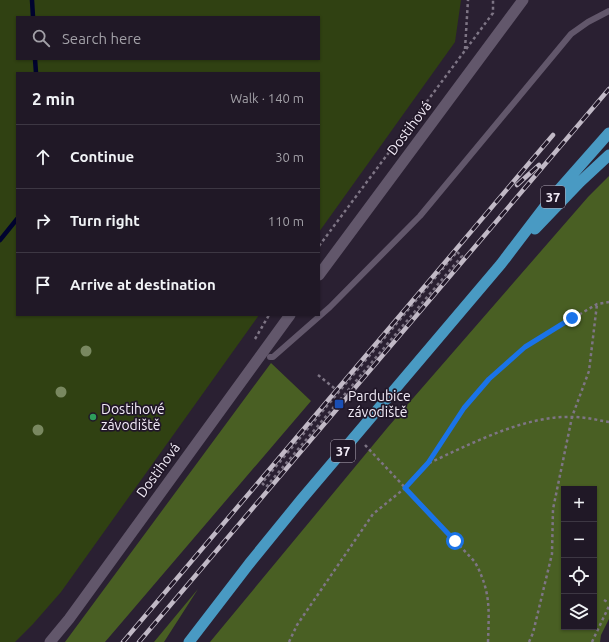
<!DOCTYPE html>
<meta charset="utf-8">
<style>
body{margin:0;font-family:Ubuntu,sans-serif;background:#2d2532;color:#f1f3f6}
.controls{position:absolute;right:12px;bottom:12px;display:grid;overflow:hidden;border-radius:0px;box-shadow:0 1px 3px #0004}
.controls button{width:36px;height:36px;display:grid;place-items:center;padding:0;border:0;border-bottom:1px solid #3d3743;background:#201826;color:#f1f3f6;font:20px sans-serif}
.stop{position:absolute;width:12px;height:12px;margin:-9px;border:3px solid #1a73e8;border-radius:50%;background:#fff}
.stop.end{background:#1a73e8;border-color:#fff;box-shadow:0 1px 4px #0008}
.list{margin:0;padding:0;list-style:none}
h2{display:flex;justify-content:space-between;align-items:center;height:52px;margin:0;padding:0 16px;font-size:17px}
h2 small{font-size:13px;font-weight:400;color:#a2a0a7}
.list li{display:grid;grid-template-columns:26px 1fr auto;gap:12px;align-items:center;box-sizing:border-box;height:64px;padding:0 16px;border-top:1px solid #3d3743}
.list b{display:block;font-size:15px;white-space:nowrap}
.list em{font-size:13px;font-style:normal;color:#a2a0a7}
.icon{flex:none;width:22px;height:22px;fill:none;stroke:currentColor;stroke-width:2;stroke-linecap:round;stroke-linejoin:round}
.map{position:relative;flex:none;width:609px;height:642px;overflow:hidden}
.search{position:absolute;background:#201826;box-shadow:0 1px 3px #0004;left:16px;top:16px;width:304px;height:44px;display:flex;align-items:center;gap:10px;box-sizing:border-box;padding:0 14px;border-radius:0px;color:#a2a0a7;font-size:15px}
.panel{position:absolute;background:#201826;box-shadow:0 1px 3px #0004;left:16px;top:72px;width:304px;height:244px;border-radius:0px}
.map>svg:first-child{display:block}
.green{fill:#304112;fill-rule:evenodd}
.forest{fill:#495f23;fill-rule:evenodd}
.lines{fill:none;stroke-linecap:round;stroke-linejoin:round}
.stream{stroke:#00032f;stroke-width:4.5}
.path{stroke:#7e7585;stroke-width:2.5;stroke-dasharray:3 3;stroke-linecap:butt}
.service{stroke:#62576b;stroke-width:6}
.minor{stroke:#62576b;stroke-width:11}
.primary{stroke:#499ac3;stroke-width:11}
.rail-casing{stroke:#c1b9c6;stroke-width:4.5}
.rail{stroke:#211728;stroke-width:3;stroke-dasharray:9;stroke-linecap:butt}
.tree{fill:#798860}
.route{stroke:#1a73e8;stroke-width:5}
.transit-dot{fill:#1a4fb4;stroke:#211728;stroke-width:1.5}
.leisure-dot{fill:#2e9e5b;stroke:#211728;stroke-width:1.5}
.labels{text-anchor:middle;stroke-width:3.5;stroke-linejoin:round;paint-order:stroke}
.shield{fill:#211728;stroke:#b3abb9;stroke-width:1}
.shield-label{font-size:13px;font-weight:bold;fill:#f2ebf7}
.street-label{font-size:14px;fill:#f2ebf7;stroke:#211728}
.poi-label{font-size:14px;fill:#f2ebf7;stroke:#211728;text-anchor:start}
</style>
<div class="map">
<svg width="609" height="642" viewBox="0 0 609 642">
<rect width="100%" height="100%" fill="#2a2032"/>
<path class="green" d="M0,0H461L455,42L319,232V73H17V315H259L61,592L33,624L15,642H0ZM17,17H319V59H17Z"/>
<path class="forest" d="M609,176V619L601,635L600,642H210L388,427L588,197ZM564,489H594V627H564Z
M271,363L311,401L105,642H65Z
M198,589L164,642H154Z"/>
<g class="lines">
<path class="stream" d="M32,0L33,17
M35,59L36,73
M0,240L17,219"/>
<path class="path" d="M465,49L468,0
M319,246L493,13V0
M457,252L462,256L266,487L262,483Z
M255,339L269,315
M318,375L339,392
M365,445L475,562C491,592 489,609 488,642
M429,463C471,444 525,415 573,417C585,417 597,420 609,422
M604,600L609,603
M289,642L297,625L373,514L405,488L428,463L464,408L489,379L525,347L597,304L609,302
M529,642L533,633L552,554L553,509L572,417L589,371L597,304
M592,642L609,606"/>
<path class="service" d="M270,357H273L330,307L420,216L571,34L588,22L609,11"/>
<path class="minor" d="M319,275L523,0
M50,642L69,619L290,315"/>
<path class="primary" d="M535,229L580,182L609,155
M189,642L249,564L301,500L501,264L549,201L609,133"/>
<defs>
<path id="rail" d="M517,185L539,165
M123,642L553,135
M139,642L609,89"/>
</defs>
<use href="#rail" class="rail-casing"/>
<use href="#rail" class="rail"/>
</g>
<g class="tree">
<circle cx="86" cy="351" r="5.5"/>
<circle cx="61" cy="392" r="5.5"/>
<circle cx="38" cy="430" r="5.5"/>
</g>
<g class="lines">
<path class="route" d="M455,541L405,488L428,463L464,408L489,379L525,347L572,318"/>
</g>
<rect class="transit-dot" x="334" y="399" width="10" height="10" rx="2"/>
<circle class="leisure-dot" cx="93" cy="417" r="4"/>
<g class="labels">
<g class="shield">
<rect x="541" y="186" width="24" height="22" rx="3"/>
<rect x="331" y="440" width="24" height="22" rx="3"/>
</g>
<g class="shield-label">
<text x="553" y="202">37</text>
<text x="343" y="456">37</text>
</g>
<g class="street-label">
<text transform="translate(409 128) rotate(-53)" y="5">Dostihová</text>
<text transform="translate(158 470) rotate(-54)" y="5">Dostihová</text>
</g>
<g class="poi-label">
<text x="348" y="401">Pardubice<tspan x="348" dy="16">závodiště</tspan></text>
<text x="101" y="414">Dostihové<tspan x="101" dy="16">závodiště</tspan></text>
</g>
</g>
</svg>
<div class="controls">
<button>+</button>
<button>−</button>
<button><svg class="icon" aria-label="locate" viewBox="0 0 24 24"><circle cx="12" cy="12" r="6"/><path d="M12 2v4M12 18v4M2 12h4M18 12h4"/></svg></button>
<button><svg class="icon" aria-label="layers" viewBox="0 0 24 24"><path d="M12 4l9 5-9 5-9-5zM3 14l9 5 9-5"/></svg></button>
</div>
<div class="stop" style="left:455px;top:541px"></div>
<div class="stop end" style="left:572px;top:318px"></div>
<div class="search"><svg class="icon" aria-label="search" viewBox="0 0 24 24"><circle cx="10" cy="10" r="6"/><path d="M15 15l6 6"/></svg>Search here</div>
<section class="panel">
<h2>2 min<small>Walk · 140 m</small></h2>
<ul class="list">
<li><svg class="icon" aria-label="ahead" viewBox="0 0 24 24"><path d="M12 20V5M6 11l6-6 6 6"/></svg><div><b>Continue</b></div><em>30 m</em></li>
<li><svg class="icon" aria-label="right" viewBox="0 0 24 24"><path d="M7 20v-9h11M14 6l5 5-5 5"/></svg><div><b>Turn right</b></div><em>110 m</em></li>
<li><svg class="icon" aria-label="arrive" viewBox="0 0 24 24"><path d="M6 21V4h12l-3 4 3 4H6"/></svg><div><b>Arrive at destination</b></div></li>
</ul>
</section>
</div>
